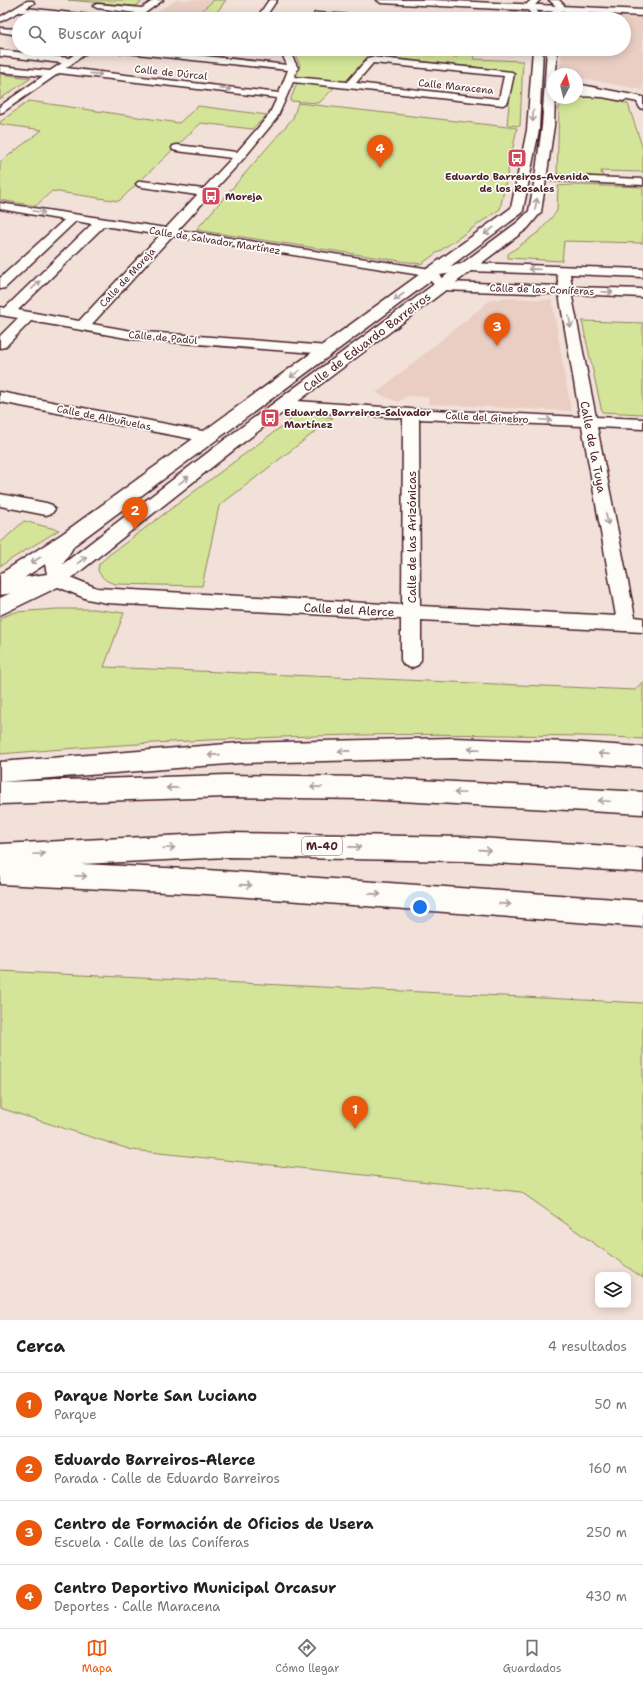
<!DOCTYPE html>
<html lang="es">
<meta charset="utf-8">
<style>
body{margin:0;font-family:"Shantell Sans",sans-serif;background:#f6f6f6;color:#202124}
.controls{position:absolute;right:12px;bottom:12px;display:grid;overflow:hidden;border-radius:8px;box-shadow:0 2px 10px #0003}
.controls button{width:36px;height:36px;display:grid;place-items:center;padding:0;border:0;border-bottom:1px solid #e0e0e0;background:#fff;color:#202124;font:20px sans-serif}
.compass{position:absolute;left:547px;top:68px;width:36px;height:36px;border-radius:50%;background:#fff;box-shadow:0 2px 10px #0003;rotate:7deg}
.you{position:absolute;left:420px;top:907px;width:14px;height:14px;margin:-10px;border:3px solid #fff;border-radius:50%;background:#1a73e8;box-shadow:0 0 0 6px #1a73e833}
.badge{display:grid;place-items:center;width:26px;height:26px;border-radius:50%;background:#ea580c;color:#fff;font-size:13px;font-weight:700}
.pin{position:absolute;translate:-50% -33px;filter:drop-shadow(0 1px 2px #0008)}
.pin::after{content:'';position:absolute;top:21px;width:14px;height:12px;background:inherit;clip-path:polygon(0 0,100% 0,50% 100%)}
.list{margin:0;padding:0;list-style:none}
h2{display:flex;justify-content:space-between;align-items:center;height:52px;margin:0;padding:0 16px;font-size:17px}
h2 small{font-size:13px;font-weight:400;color:#757577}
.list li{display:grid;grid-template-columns:26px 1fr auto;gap:12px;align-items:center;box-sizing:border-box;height:64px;padding:0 16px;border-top:1px solid #e0e0e0}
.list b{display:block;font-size:15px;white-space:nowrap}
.list p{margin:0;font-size:13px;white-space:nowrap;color:#757577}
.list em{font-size:13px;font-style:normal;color:#757577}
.icon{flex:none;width:22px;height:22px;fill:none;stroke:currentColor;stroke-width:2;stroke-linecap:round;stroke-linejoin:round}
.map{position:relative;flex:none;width:643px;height:1320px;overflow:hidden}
.search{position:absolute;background:#fff;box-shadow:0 2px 10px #0003;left:12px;right:12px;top:12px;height:44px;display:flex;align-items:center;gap:10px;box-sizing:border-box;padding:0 14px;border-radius:22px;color:#757577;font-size:15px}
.sheet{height:308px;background:#fff}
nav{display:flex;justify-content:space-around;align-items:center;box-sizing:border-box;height:56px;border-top:1px solid #e0e0e0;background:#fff;font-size:11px;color:#757577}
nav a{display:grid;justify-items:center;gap:2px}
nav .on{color:#ea580c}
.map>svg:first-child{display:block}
.built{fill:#eacec3}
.green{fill:#d4e599;stroke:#8f8262}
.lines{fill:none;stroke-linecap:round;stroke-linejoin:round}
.street-casing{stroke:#4a1f2b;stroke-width:3}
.secondary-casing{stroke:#4a1f2b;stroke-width:3}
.primary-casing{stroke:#4a1f2b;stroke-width:3}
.highway-casing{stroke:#4a1f2b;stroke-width:3}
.street{fill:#fdfcf7;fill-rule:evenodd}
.secondary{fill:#fdfcf7;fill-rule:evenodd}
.primary{fill:#fdfcf7;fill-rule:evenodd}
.highway{fill:#fdfcf7;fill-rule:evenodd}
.oneway{stroke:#ac999b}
.labels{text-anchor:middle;stroke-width:3.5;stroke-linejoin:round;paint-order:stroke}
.far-street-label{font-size:10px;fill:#4a1f2b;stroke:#fdfcf7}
.far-poi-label{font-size:10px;font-weight:bold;fill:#4a1f2b;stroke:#fdfcf7;text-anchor:start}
.shield{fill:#fdfcf7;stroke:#806168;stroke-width:1}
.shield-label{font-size:11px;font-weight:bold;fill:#4a1f2b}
.street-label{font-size:12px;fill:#4a1f2b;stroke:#fdfcf7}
</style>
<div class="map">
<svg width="643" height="1320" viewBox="0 0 643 1320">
<rect width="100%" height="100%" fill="#f2e1d8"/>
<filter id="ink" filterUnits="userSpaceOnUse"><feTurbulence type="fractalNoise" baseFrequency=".025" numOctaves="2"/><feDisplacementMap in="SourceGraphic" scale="8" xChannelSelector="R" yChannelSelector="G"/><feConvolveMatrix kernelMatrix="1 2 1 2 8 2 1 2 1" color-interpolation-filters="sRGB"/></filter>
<g filter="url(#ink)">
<path class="built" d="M176,0H214L192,19H146Z
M565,14L643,18V90L577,77V74H563L559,71L562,49H624V19H565Z
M493,298L499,300L502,298L552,300L571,411L428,404V397L407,396L398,402L376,393Z"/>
<path class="green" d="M68,0H145L135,6Z
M214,0H226L212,19H192Z
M507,11H519L532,15V19H505Z
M292,49L311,51L312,49H364V51L399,53L401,49H422L421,54L457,57L459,49H476L474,59L523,61L520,126L507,125L512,73L484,68L379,57L366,59L346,83L296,77L300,65Z
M0,74L31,78L0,99Z
M297,83L335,87L319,103L290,101Z
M587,96L608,98L628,104L643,149V172L601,171L603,177L557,174L559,108L563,102L577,98V97Z
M29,101L179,123L198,106L267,115L252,129L201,123L119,201L52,191L36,206L0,200V162L42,130L0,124V122Z
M298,103L517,128L500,209L421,264L196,230L293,118Z
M571,185L643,187V243L564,241L562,261L508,258V254L540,231L557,211L558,186Z
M582,321L643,323V414L602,412Z
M301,412L333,418L219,506L202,586L116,584C107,582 103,579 98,571L99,564L109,555Z
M24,521L59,530L0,566V543Z
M57,609H93L124,613L104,667L635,690L643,681V739C597,735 550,736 504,735C336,732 167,740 0,754V618L15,612Z
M0,971L643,1003V1278L521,1192L132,1150L0,1108Z"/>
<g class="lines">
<defs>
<path id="street" d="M154,0H163L137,19L129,18L136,13L97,8L93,6L97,4L142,8Z
M269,0H277L264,19H256Z
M27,1H33L34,3L26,8L108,17L112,19H84L19,12L0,22V17Z
M315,13L394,17L398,19L318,17L314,15Z
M0,28L19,29V35L0,32Z
M82,49H92L66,68L279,93L288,70L118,52L114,49H142L287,65L280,49H288L298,68L294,77L347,82L368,58L371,57L512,72L514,74L508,102L503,105L293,82L277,118L244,158L178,230L431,269L468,263L643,269V277L570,274L572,287L643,289V297L572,294V297L596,417L643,419V429L597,427L635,617L643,618V632L421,620V660L418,665L411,668L404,665L401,660V619L107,603L87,599L56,586L0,595V581L47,574L45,564L63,535L69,533L75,535L78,539L63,564L65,575L97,588L402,605L403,418L283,410L278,408L275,405L278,402L283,400L411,409L580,417L559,294L442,290L437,289L427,276L172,236L92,324L132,331L328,346L333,347L335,350L333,353L328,354L132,339L31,321L5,347L0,348V336L18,318L0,315V307L5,308L92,224L76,221L5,288L0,289V278L64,220L0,209V203L166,228L197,195L142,187L138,186L136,184L138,182L142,181L203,189L232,158L177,151L173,150L172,148L173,146L177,145L237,152L269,115L277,98L59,73L3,112L0,113V106L43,76L0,72V66L50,71L62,63L0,56V50L69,58ZM373,63L504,76L499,99L356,83ZM104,226L160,235L79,321L18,310ZM468,271L557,274L559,286L446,282L440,275ZM419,419L582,426L616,616L420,606Z
M577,90L602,91L626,96L628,98L623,101L602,97L577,96Z
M553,97V98H562L552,107H546L544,105Z
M641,97L643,98V109L640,108L636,100Z
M541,175L643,179V185L537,180L535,178Z
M0,392L208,432L214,434L216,437L214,440L208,442L0,402Z
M0,494L46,503L52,505L55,509L52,513L46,515L0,506Z"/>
<path id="secondary" d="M531,0H540L535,5V9L544,19H535L527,9V4Z
M549,0H559L564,5V10L559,14L558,19H550L551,13L556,9V6Z
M533,49H543L539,130L523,210L522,213L76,544L7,589L0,591V574L62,534L511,208L527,130Z
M547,49H557L556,74H553V98H555L554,126L541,212L528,228L240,445L64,584L0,615V598L50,574L228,437L518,222L529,211L535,178L542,126Z
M577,84L643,97V103L577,90Z"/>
<path id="primary" d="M377,0H433L643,10V16L381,3Z"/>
<path id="highway" d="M453,738L569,742L643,747V767L569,762L453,758L240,763L0,782V762L240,743Z
M227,775L363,777L643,792V814L363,799L227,797L0,804V782Z
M227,833L464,837L643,848V872L464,861L227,857L81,864L207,870L643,901V927L207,894L0,884V844Z"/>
</defs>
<use href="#street" class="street-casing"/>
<use href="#secondary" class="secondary-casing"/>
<use href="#primary" class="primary-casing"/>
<use href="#highway" class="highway-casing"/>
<use href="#street" class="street"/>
<use href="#secondary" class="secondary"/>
<use href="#primary" class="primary"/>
<use href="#highway" class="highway"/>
</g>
<defs><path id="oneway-shaft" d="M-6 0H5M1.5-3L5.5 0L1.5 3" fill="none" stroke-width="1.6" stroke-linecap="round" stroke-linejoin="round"/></defs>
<g class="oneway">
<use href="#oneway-shaft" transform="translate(96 74) rotate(6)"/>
<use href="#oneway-shaft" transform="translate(225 89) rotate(6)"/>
<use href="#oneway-shaft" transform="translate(533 116) rotate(93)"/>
<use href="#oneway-shaft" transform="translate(536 204) rotate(-80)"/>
<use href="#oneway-shaft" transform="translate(39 212) rotate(9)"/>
<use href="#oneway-shaft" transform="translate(489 231) rotate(144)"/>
<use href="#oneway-shaft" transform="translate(534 269) rotate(-178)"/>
<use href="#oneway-shaft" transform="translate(36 285) rotate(-44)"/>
<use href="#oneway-shaft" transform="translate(607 292) rotate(2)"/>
<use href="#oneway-shaft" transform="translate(399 297) rotate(143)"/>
<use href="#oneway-shaft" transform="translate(570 322) rotate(79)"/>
<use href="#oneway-shaft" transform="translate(295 374) rotate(144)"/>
<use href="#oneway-shaft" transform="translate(546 420) rotate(3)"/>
<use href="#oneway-shaft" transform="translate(184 480) rotate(-38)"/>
<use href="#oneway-shaft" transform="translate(607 519) rotate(79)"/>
<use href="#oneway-shaft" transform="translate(36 560) rotate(147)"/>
<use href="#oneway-shaft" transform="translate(82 560) rotate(-38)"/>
<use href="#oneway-shaft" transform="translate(474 749) rotate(-178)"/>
<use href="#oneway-shaft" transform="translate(344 751) rotate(179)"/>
<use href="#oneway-shaft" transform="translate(604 754) rotate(-176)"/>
<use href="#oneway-shaft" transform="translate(214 755) rotate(176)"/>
<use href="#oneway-shaft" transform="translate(316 787) rotate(-179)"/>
<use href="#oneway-shaft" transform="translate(172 788) rotate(179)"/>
<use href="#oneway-shaft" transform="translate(460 793) rotate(-177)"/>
<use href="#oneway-shaft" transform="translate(604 801) rotate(-177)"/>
<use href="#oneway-shaft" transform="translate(355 847) rotate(1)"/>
<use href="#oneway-shaft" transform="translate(169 848) rotate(-3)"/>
<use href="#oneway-shaft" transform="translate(485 850) rotate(4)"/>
<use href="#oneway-shaft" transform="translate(39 854) rotate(-3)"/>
<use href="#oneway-shaft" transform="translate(81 876) rotate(2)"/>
<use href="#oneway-shaft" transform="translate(246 885) rotate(4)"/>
<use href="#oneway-shaft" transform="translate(375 894) rotate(4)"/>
<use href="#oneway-shaft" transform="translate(505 904) rotate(4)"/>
</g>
</g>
<defs>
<symbol id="bus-square" viewBox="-11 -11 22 22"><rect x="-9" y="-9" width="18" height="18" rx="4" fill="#d1495b" stroke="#fdfcf7"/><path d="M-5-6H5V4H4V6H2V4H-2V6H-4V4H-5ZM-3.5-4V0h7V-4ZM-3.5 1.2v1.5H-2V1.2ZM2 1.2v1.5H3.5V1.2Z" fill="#fff"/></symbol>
</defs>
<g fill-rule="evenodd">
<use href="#bus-square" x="506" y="147" width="22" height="22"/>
<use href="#bus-square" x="200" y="185" width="22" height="22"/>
<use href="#bus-square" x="259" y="407" width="22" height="22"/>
</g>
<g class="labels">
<g class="far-street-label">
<text transform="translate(171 72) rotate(6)" y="4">Calle de Dúrcal</text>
<text transform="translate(456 86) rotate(6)" y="4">Calle Maracena</text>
<text transform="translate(215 240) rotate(9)" y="4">Calle de Salvador Martínez</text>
<text transform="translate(127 277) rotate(-47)" y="4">Calle de Moreja</text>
<text transform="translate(542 289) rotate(2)" y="4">Calle de las Coníferas</text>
<text transform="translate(163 337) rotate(5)" y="4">Calle de Padul</text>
<text transform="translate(104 417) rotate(11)" y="4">Calle de Albuñuelas</text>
<text transform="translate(487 417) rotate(3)" y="4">Calle del Ginebro</text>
</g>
<g class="far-poi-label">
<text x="517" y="180" text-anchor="middle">Eduardo Barreiros-Avenida<tspan x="517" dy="12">de los Rosales</tspan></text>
<text x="225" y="200">Moreja</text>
<text x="284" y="416">Eduardo Barreiros-Salvador<tspan x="284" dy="12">Martínez</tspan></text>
</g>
<rect class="shield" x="302" y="837" width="40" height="18" rx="3"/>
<g class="shield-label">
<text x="322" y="850">M-40</text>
</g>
<g class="street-label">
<text transform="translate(367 342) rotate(-37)" y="4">Calle de Eduardo Barreiros</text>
<text transform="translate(593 447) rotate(79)" y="4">Calle de la Tuya</text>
<text transform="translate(412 537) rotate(-90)" y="4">Calle de las Arizónicas</text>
<text transform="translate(349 610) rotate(3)" y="4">Calle del Alerce</text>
</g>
</g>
</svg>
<div class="controls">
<button><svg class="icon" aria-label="layers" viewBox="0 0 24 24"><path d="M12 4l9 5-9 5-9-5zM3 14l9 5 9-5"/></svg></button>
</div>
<svg class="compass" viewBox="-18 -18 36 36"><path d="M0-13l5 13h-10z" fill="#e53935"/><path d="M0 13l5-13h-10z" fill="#757577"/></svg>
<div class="you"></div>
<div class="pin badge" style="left:355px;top:1129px">1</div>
<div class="pin badge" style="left:135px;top:530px">2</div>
<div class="pin badge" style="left:497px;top:346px">3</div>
<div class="pin badge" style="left:380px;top:168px">4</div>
<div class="search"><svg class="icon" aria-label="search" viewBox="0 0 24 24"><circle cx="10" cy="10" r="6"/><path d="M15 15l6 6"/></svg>Buscar aquí</div>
</div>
<section class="sheet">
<h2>Cerca<small>4 resultados</small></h2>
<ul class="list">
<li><span class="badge">1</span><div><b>Parque Norte San Luciano</b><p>Parque</p></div><em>50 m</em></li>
<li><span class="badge">2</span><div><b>Eduardo Barreiros-Alerce</b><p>Parada · Calle de Eduardo Barreiros</p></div><em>160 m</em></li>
<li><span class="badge">3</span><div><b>Centro de Formación de Oficios de Usera</b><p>Escuela · Calle de las Coníferas</p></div><em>250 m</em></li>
<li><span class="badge">4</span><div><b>Centro Deportivo Municipal Orcasur</b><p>Deportes · Calle Maracena</p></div><em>430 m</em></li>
</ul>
</section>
<nav>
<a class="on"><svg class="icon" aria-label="map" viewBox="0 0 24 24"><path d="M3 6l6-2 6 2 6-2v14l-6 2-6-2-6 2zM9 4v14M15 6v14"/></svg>Mapa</a>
<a><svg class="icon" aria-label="directions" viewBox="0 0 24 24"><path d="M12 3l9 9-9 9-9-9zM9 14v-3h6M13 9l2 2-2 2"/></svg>Cómo llegar</a>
<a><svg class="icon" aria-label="saved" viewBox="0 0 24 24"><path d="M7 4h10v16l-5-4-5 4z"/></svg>Guardados</a>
</nav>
